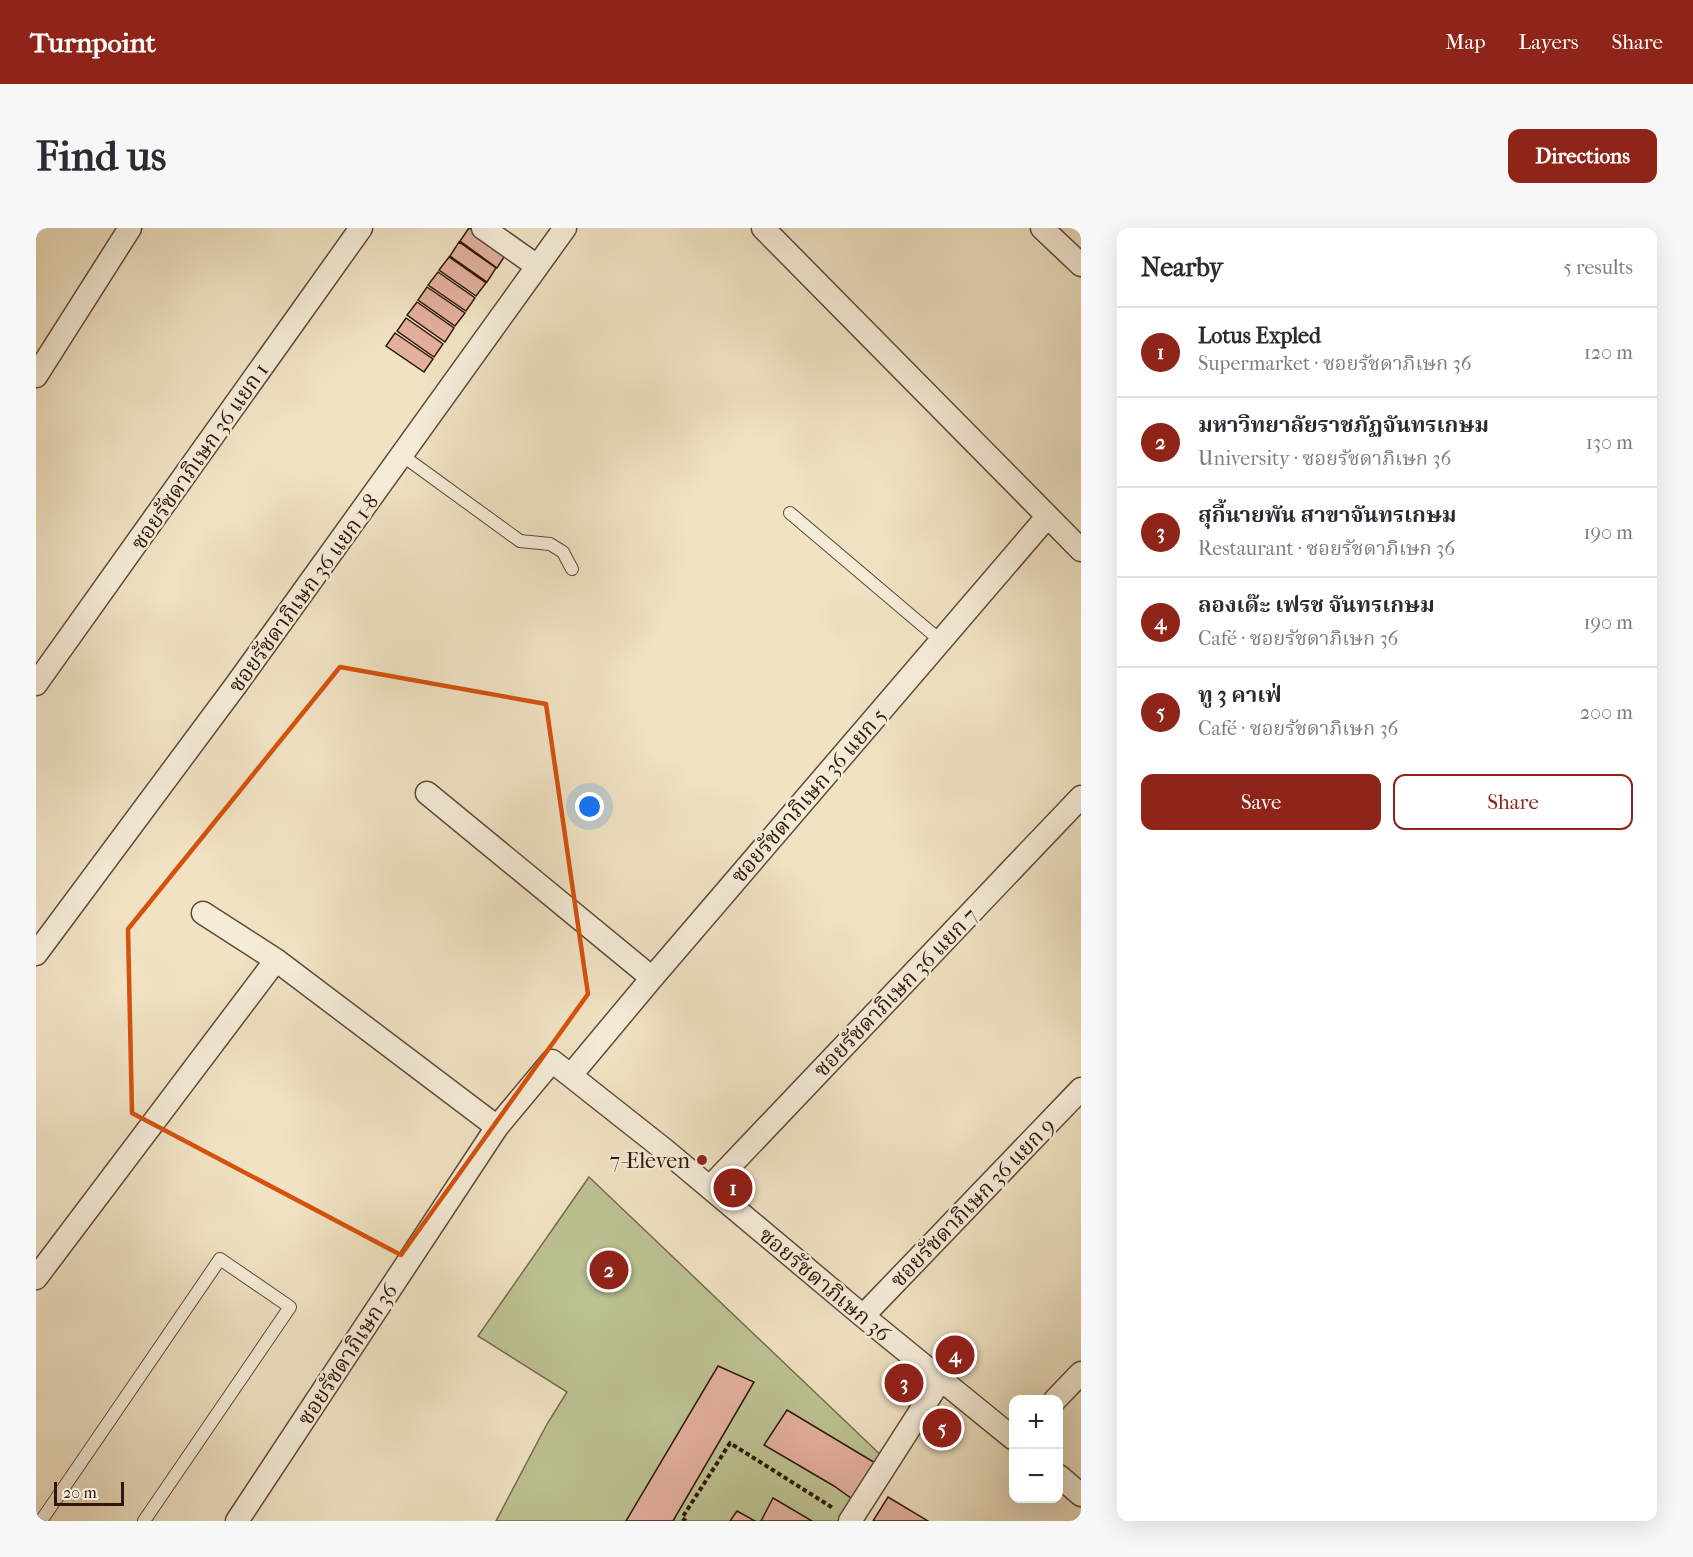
<!DOCTYPE html>
<meta charset="utf-8">
<style>
body{margin:0;font-family:"IM FELL French Canon","Noto Serif Thai",serif;background:#f7f7f7;color:#2b2b33}
.controls{position:absolute;right:18px;bottom:18px;display:grid;overflow:hidden;border-radius:12px;box-shadow:0 6px 24px #0002}
.controls button{width:54px;height:54px;display:grid;place-items:center;padding:0;border:0;border-bottom:2px solid #e1e1e2;background:#fff;color:#2b2b33;font:30px sans-serif}
.scale{position:absolute;left:18px;bottom:15px;width:70px;box-sizing:border-box;padding-left:6px;border:3px solid #2f170b;border-top:0;font-size:16px;line-height:21px;white-space:nowrap;color:#2f170b;-webkit-text-stroke:4px #f5ecd8;paint-order:stroke}
.you{position:absolute;left:554px;top:579px;width:21px;height:21px;margin:-15px;border:4px solid #fff;border-radius:50%;background:#1a73e8;box-shadow:0 0 0 9px #1a73e833}
.badge{display:grid;place-items:center;width:39px;height:39px;border-radius:50%;background:#8f2418;color:#fff;font-size:20px;font-weight:700}
.pin{position:absolute;translate:-50% -50%;border:3px solid #fff;box-shadow:0 2px 6px #0006}
.list{margin:0;padding:0;list-style:none}
h2{display:flex;justify-content:space-between;align-items:center;height:78px;margin:0;padding:0 24px;font-size:26px}
h2 small{font-size:20px;font-weight:400;color:#7c7c81}
.list li{display:grid;grid-template-columns:39px 1fr auto;gap:18px;align-items:center;box-sizing:border-box;height:90px;padding:0 24px;border-top:2px solid #e1e1e2}
.list b{display:block;font-size:22px;white-space:nowrap}
.list p{margin:0;font-size:20px;white-space:nowrap;color:#7c7c81}
.list em{font-size:20px;font-style:normal;color:#7c7c81}
.actions{display:flex;gap:12px;padding:18px 24px}
.actions a{flex:1;padding:14px 0;border:2px solid #8f2418;border-radius:12px;text-align:center;font-size:21px;color:#8f2418}
.actions .main{background:#8f2418;color:#fff}
.map{position:relative;flex:none;width:1045px;height:1293px;overflow:hidden;border-radius:12px}
header{display:flex;align-items:center;gap:36px;box-sizing:border-box;height:84px;padding:0 30px;background:#8f2418;color:#fff}
header strong{font-size:28px}
nav{display:flex;gap:33px;margin-inline-start:auto;font-size:21px}
.intro{display:flex;align-items:center;justify-content:space-between;box-sizing:border-box;height:144px;padding:0 36px}
h1{margin:0;font-size:42px}
.button{padding:15px 27px;border-radius:12px;background:#8f2418;color:#fff;font-size:21px;font-weight:700}
main{display:flex;gap:36px;padding:0 36px}
aside{flex:1;background:#fff;border-radius:12px;box-shadow:0 6px 24px #0002}
.map>svg:first-child{display:block}
.green{fill:#bdc292;stroke:#766c4e;stroke-width:1.5}
.building{fill:#e3b09e;stroke:#2f170b;stroke-width:1.5}
.lines{fill:none;stroke-linecap:round;stroke-linejoin:round}
.lane-casing{stroke:#5f4a39;stroke-width:14}
.street-casing{stroke:#5f4a39;stroke-width:25}
.path{stroke:#2f170b;stroke-width:4;stroke-dasharray:4.5 3;stroke-linecap:butt}
.lane{stroke:#f5ecd8;stroke-width:12}
.street{stroke:#f5ecd8;stroke-width:22}
.marked{fill:none;stroke:#d6520c;stroke-width:4.5;stroke-linejoin:round}
.poi-dot{fill:#8f2418;stroke:#f5ecd8;stroke-width:2}
.labels{text-anchor:middle;stroke-width:5;stroke-linejoin:round;paint-order:stroke}
.street-label{font-size:22px;fill:#2f170b;stroke:#f5ecd8}
.poi-label{font-size:22px;fill:#2f170b;stroke:#f5ecd8;text-anchor:end}
</style>
<header>
<strong>Turnpoint</strong>
<nav><a>Map</a><a>Layers</a><a>Share</a></nav>
</header>
<div class="intro"><h1>Find us</h1><a class="button">Directions</a></div>
<main>
<div class="map">
<svg width="1045" height="1293" viewBox="0 0 1045 1293">
<rect width="100%" height="100%" fill="#f0e2c3"/>
<filter id="stains"><feTurbulence type="fractalNoise" baseFrequency=".00333" numOctaves="4"/><feColorMatrix values="0 0 0 0 .2 0 0 0 0 .09 0 0 0 0 .02 0 0 0 .5 -.17"/></filter>
<radialGradient id="worn" r=".72"><stop offset=".6" stop-color="#630" stop-opacity="0"/><stop offset="1" stop-color="#630" stop-opacity=".3"/></radialGradient>
<path class="green" d="M553,949L848,1230L807,1293H460L511,1196L531,1164L442,1108Z"/>
<path class="building" d="M433,0L470,26L461,40L424,13Z
M423,14L460,40L451,54L414,28Z
M413,29L450,55L440,68L403,42Z
M402,44L439,70L430,83L392,57Z
M391,59L429,85L419,98L382,72Z
M381,74L418,100L409,114L371,87Z
M370,90L407,116L398,129L361,103Z
M359,105L397,131L388,144L350,118Z
M682,1138L718,1154L637,1293H590Z
M751,1182L841,1236L819,1273L798,1258L728,1217Z
M852,1269L892,1293H837Z
M737,1270L776,1293H725Z
M701,1283L719,1293H694Z"/>
<g class="lines">
<defs>
<path id="lane" d="M367,228L484,313L514,316L527,324L536,341
M754,285L905,413
M5,1293L184,1031L254,1079L108,1293"/>
<path id="street" d="M447,0L501,38
M727,0L1045,322
M1006,0L1045,37
M0,148L94,0
M0,456L325,0
M391,565L616,750
M167,685L240,732L461,899
M0,726L200,457L529,0
M535,847L616,750L1011,289
M674,959L1045,569
M0,1050L240,732
M827,1088L1045,861
M1019,1172L1045,1145
M1023,1248L1045,1267
M201,1293L461,899L516,833L630,923L827,1088L978,1211
M814,1293L905,1151"/>
</defs>
<use href="#lane" class="lane-casing"/>
<use href="#street" class="street-casing"/>
<path class="path" d="M650,1293L646,1290L694,1215L797,1280"/>
<use href="#lane" class="lane"/>
<use href="#street" class="street"/>
</g>
<path class="marked" d="M304,439L510,476L552,766L365,1027L96,885L92,701Z"/>
<circle class="poi-dot" cx="666" cy="932" r="6"/>
<g class="labels">
<g class="street-label">
<text transform="translate(163 228) rotate(-55)" y="8">ซอยรัชดาภิเษก 36 แยก 1</text>
<text transform="translate(267 365) rotate(-54)" y="8">ซอยรัชดาภิเษก 36 แยก 1-8</text>
<text transform="translate(772 567) rotate(-49)" y="8">ซอยรัชดาภิเษก 36 แยก 5</text>
<text transform="translate(859 764) rotate(-46)" y="8">ซอยรัชดาภิเษก 36 แยก 7</text>
<text transform="translate(936 974) rotate(-46)" y="8">ซอยรัชดาภิเษก 36 แยก 9</text>
<text transform="translate(789 1056) rotate(40)" y="8">ซอยรัชดาภิเษก 36</text>
<text transform="translate(311 1126) rotate(-57)" y="8">ซอยรัชดาภิเษก 36</text>
</g>
<g class="poi-label">
<text x="654" y="940">7-Eleven</text>
</g>
</g>
<rect width="100%" height="100%" filter="url(#stains)"/>
<rect width="100%" height="100%" fill="url(#worn)"/>
</svg>
<div class="controls">
<button>+</button>
<button>−</button>
</div>
<div class="scale">20 m</div>
<div class="you"></div>
<div class="pin badge" style="left:697px;top:960px">1</div>
<div class="pin badge" style="left:573px;top:1042px">2</div>
<div class="pin badge" style="left:868px;top:1155px">3</div>
<div class="pin badge" style="left:919px;top:1127px">4</div>
<div class="pin badge" style="left:906px;top:1200px">5</div>
</div>
<aside>
<h2>Nearby<small>5 results</small></h2>
<ul class="list">
<li><span class="badge">1</span><div><b>Lotus Expled</b><p>Supermarket · ซอยรัชดาภิเษก 36</p></div><em>120 m</em></li>
<li><span class="badge">2</span><div><b>มหาวิทยาลัยราชภัฏจันทรเกษม</b><p>University · ซอยรัชดาภิเษก 36</p></div><em>130 m</em></li>
<li><span class="badge">3</span><div><b>สุกี้นายพัน สาขาจันทรเกษม</b><p>Restaurant · ซอยรัชดาภิเษก 36</p></div><em>190 m</em></li>
<li><span class="badge">4</span><div><b>ลองเด๊ะ เฟรช จันทรเกษม</b><p>Café · ซอยรัชดาภิเษก 36</p></div><em>190 m</em></li>
<li><span class="badge">5</span><div><b>ทู 3 คาเฟ่</b><p>Café · ซอยรัชดาภิเษก 36</p></div><em>200 m</em></li>
</ul>
<div class="actions"><a class="main">Save</a><a>Share</a></div>
</aside>
</main>
